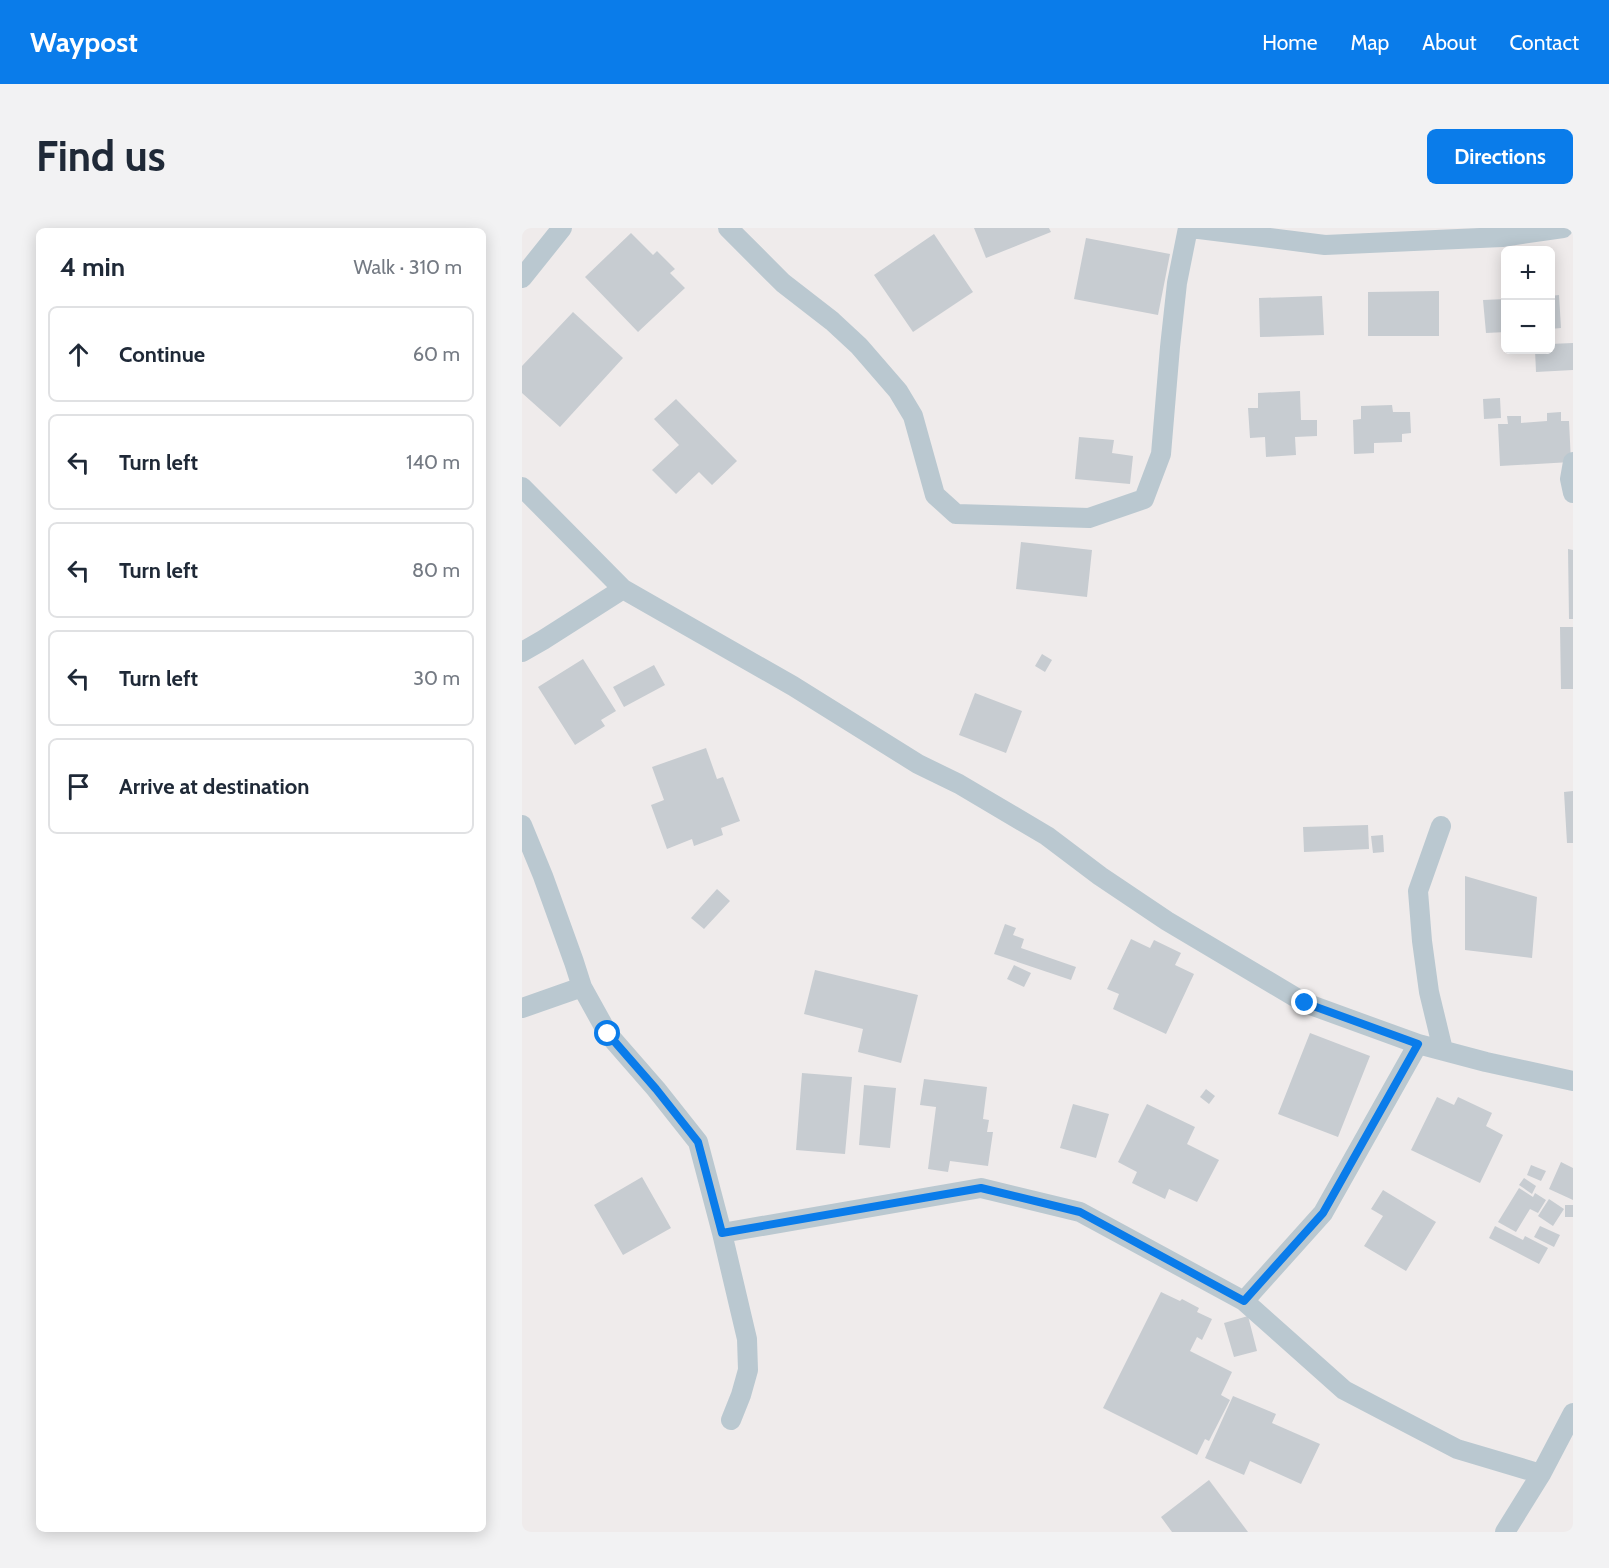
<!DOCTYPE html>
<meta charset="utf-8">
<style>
body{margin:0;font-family:Cabin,sans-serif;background:#f2f2f3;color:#1f2937}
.controls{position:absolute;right:18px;top:18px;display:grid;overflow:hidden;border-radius:9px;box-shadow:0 3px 15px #0003}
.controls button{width:54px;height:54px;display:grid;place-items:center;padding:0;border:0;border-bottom:2px solid #e0e1e3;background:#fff;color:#1f2937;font:30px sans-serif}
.stop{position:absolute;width:18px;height:18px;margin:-14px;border:4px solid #0a7cea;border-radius:50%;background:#fff}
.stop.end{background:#0a7cea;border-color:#fff;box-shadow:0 2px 6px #0008}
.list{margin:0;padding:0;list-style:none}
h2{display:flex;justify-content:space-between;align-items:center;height:78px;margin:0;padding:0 24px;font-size:26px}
h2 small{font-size:20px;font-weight:400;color:#747a83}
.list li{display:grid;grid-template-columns:39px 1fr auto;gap:18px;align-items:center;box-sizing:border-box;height:96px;margin:0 12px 12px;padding:0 12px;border:2px solid #e0e1e3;border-radius:9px}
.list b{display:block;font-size:22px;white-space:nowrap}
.list em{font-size:20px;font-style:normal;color:#747a83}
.icon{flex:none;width:33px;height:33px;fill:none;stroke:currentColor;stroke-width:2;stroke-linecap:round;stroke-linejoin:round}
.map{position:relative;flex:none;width:1051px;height:1304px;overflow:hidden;border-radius:9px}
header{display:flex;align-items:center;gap:36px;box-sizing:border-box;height:84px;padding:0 30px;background:#0a7cea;color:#fff}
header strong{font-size:28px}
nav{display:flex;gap:33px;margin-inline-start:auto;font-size:21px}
.intro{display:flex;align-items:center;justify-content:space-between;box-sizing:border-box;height:144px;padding:0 36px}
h1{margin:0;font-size:42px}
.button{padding:15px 27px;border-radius:9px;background:#0a7cea;color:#fff;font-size:21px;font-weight:700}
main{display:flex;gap:36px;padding:0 36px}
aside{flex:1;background:#fff;border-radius:9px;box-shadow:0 3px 15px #0003}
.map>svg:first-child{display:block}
.building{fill:#c7ccd1}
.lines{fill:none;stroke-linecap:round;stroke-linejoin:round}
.street{stroke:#bac8d0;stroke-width:20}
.route{stroke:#0a7cea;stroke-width:8}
</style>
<header>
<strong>Waypost</strong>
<nav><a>Home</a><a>Map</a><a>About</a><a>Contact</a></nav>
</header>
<div class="intro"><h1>Find us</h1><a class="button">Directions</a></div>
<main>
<aside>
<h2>4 min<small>Walk · 310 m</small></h2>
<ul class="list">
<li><svg class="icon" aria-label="ahead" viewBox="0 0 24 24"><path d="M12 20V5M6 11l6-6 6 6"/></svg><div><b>Continue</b></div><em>60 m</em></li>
<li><svg class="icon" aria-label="left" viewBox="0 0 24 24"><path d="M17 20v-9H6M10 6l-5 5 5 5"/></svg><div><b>Turn left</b></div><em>140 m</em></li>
<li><svg class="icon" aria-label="left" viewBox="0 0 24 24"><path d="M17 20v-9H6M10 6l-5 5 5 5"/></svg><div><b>Turn left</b></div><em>80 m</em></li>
<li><svg class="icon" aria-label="left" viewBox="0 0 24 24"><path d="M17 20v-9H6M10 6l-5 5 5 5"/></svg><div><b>Turn left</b></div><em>30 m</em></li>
<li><svg class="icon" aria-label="arrive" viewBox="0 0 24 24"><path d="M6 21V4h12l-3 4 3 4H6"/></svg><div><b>Arrive at destination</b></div></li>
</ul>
</aside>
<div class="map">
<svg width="1051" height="1304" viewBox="0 0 1051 1304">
<rect width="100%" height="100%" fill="#efebeb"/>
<path class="building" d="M452,0H527L529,4L464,30Z
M109,5L131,27L135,23L153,41L148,45L163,60L116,104L63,49Z
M412,6L451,64L391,104L352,47Z
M564,10L648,26L636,87L552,71Z
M917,63V108H846V64Z
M1037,67L1039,100L1028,101V68Z
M800,68L802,107L738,109L737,70Z
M984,71V104L964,105L961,72Z
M51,84L101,130L38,199L0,165V138Z
M1051,115V142L1014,144L1013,122H1028V116Z
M778,163L779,192H795V208L773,209L774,227L744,229L743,209L728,210L726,180H736V165Z
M978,170L979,190L962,191L961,171Z
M154,171L215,233L190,257L177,244L154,266L130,242L157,217L132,191Z
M870,177L871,184H888L889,205L880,206V214L852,215V225L832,226L831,192L839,191V178Z
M1039,184V193H1047L1049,234L978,238L976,196H986L985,188H999V195L1025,193V185Z
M557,209L592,212L590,225L611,228L608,256L553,251Z
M499,314L570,322L565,369L494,361Z
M1046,321L1051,322V391H1047Z
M1038,399H1051V461H1039Z
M520,426L530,432L523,444L513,438Z
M61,431L94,483L79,492L83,498L53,517L16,459Z
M132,437L143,457L102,479L91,459Z
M453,465L500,483L484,525L437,507Z
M184,520L195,551L201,549L218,593L199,600L201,607L172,618L170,611L145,621L129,577L142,572L130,539Z
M1051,563V615H1045L1042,564Z
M846,597L847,621L782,624L781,599Z
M861,607L862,624L851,625L849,608Z
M943,648L1015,669L1010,730L943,722Z
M195,661L208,673L182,701L169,690Z
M483,696L494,700L491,707L502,711L499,720L554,739L549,752L472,726Z
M609,711L628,720L632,712L659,725L653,737L672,746L644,806L591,781L597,766L585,761Z
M492,737L509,745L502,759L485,751Z
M293,742L396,767L379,835L336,824L341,801L282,786Z
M788,805L848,828L816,909L756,886Z
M280,845L330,849L323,926L274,922Z
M402,851L465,859L461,891L467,892L465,904H471L466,938L428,933L426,944L406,941L414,879L398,877Z
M342,857L374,860L368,920L337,917Z
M684,861L693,868L687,876L678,869Z
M915,869L932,877L936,869L970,885L964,898L981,907L958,955L889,922Z
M551,876L587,886L574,930L538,920Z
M625,876L673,899L665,916L697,932L675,974L647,961L643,971L610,955L615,944L596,934Z
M1039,934L1051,940V972L1027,961Z
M1009,937L1024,943L1019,953L1005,947Z
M120,949L149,1000L101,1027L72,977Z
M1002,950L1014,958L1010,966L997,957Z
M997,960L1011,969L1013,965L1024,972L1016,985L1008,981L994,1004L976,994Z
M861,962L914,994L884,1043L842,1018L861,988L849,981Z
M1027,971L1042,981L1031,998L1016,988Z
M1043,977H1051V989H1043Z
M973,998L1001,1012L1003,1008L1026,1020L1017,1036L967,1010Z
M1018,998L1038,1007L1032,1019L1012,1009Z
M639,1064L658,1073L660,1071L677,1080L675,1084L690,1091L680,1112L675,1109L668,1123L710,1144L699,1167L708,1172L687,1213L683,1211L675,1227L581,1180Z
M726,1088L735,1123L712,1129L702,1095Z
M711,1168L754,1186L750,1195L798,1216L779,1256L728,1233L722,1247L683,1230Z
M687,1252L726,1304H650L639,1289Z"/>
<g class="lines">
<path class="street" d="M206,0L261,55L310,93L337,118L376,163L391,188L413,267L434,286L567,290L622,271L639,226L648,119L655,55L666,0
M669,0L803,17L980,9L1041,0
M0,50L40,0
M1051,234L1048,251L1051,265
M0,259L101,361L271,458L396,536L437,556L525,608L578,648L645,693L783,775L896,816L964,834L1051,853
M0,424L21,412L101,361
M0,597L21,648L52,734L60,759L86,806L134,861L176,914L200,1005L225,1111L226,1142L219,1167L209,1192
M919,598L896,663L900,713L907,764L921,822
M0,780L60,759
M200,1005L459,960L558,984L722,1073L801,985L896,816
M722,1073L822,1162L935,1221L1019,1246
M983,1304L1019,1246L1051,1185"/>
</g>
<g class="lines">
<path class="route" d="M86,806L134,861L176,914L200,1005L459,960L558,984L722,1073L801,985L896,816L783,775"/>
</g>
</svg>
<div class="controls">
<button>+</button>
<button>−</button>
</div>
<div class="stop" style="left:86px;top:806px"></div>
<div class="stop end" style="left:783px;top:775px"></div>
</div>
</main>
